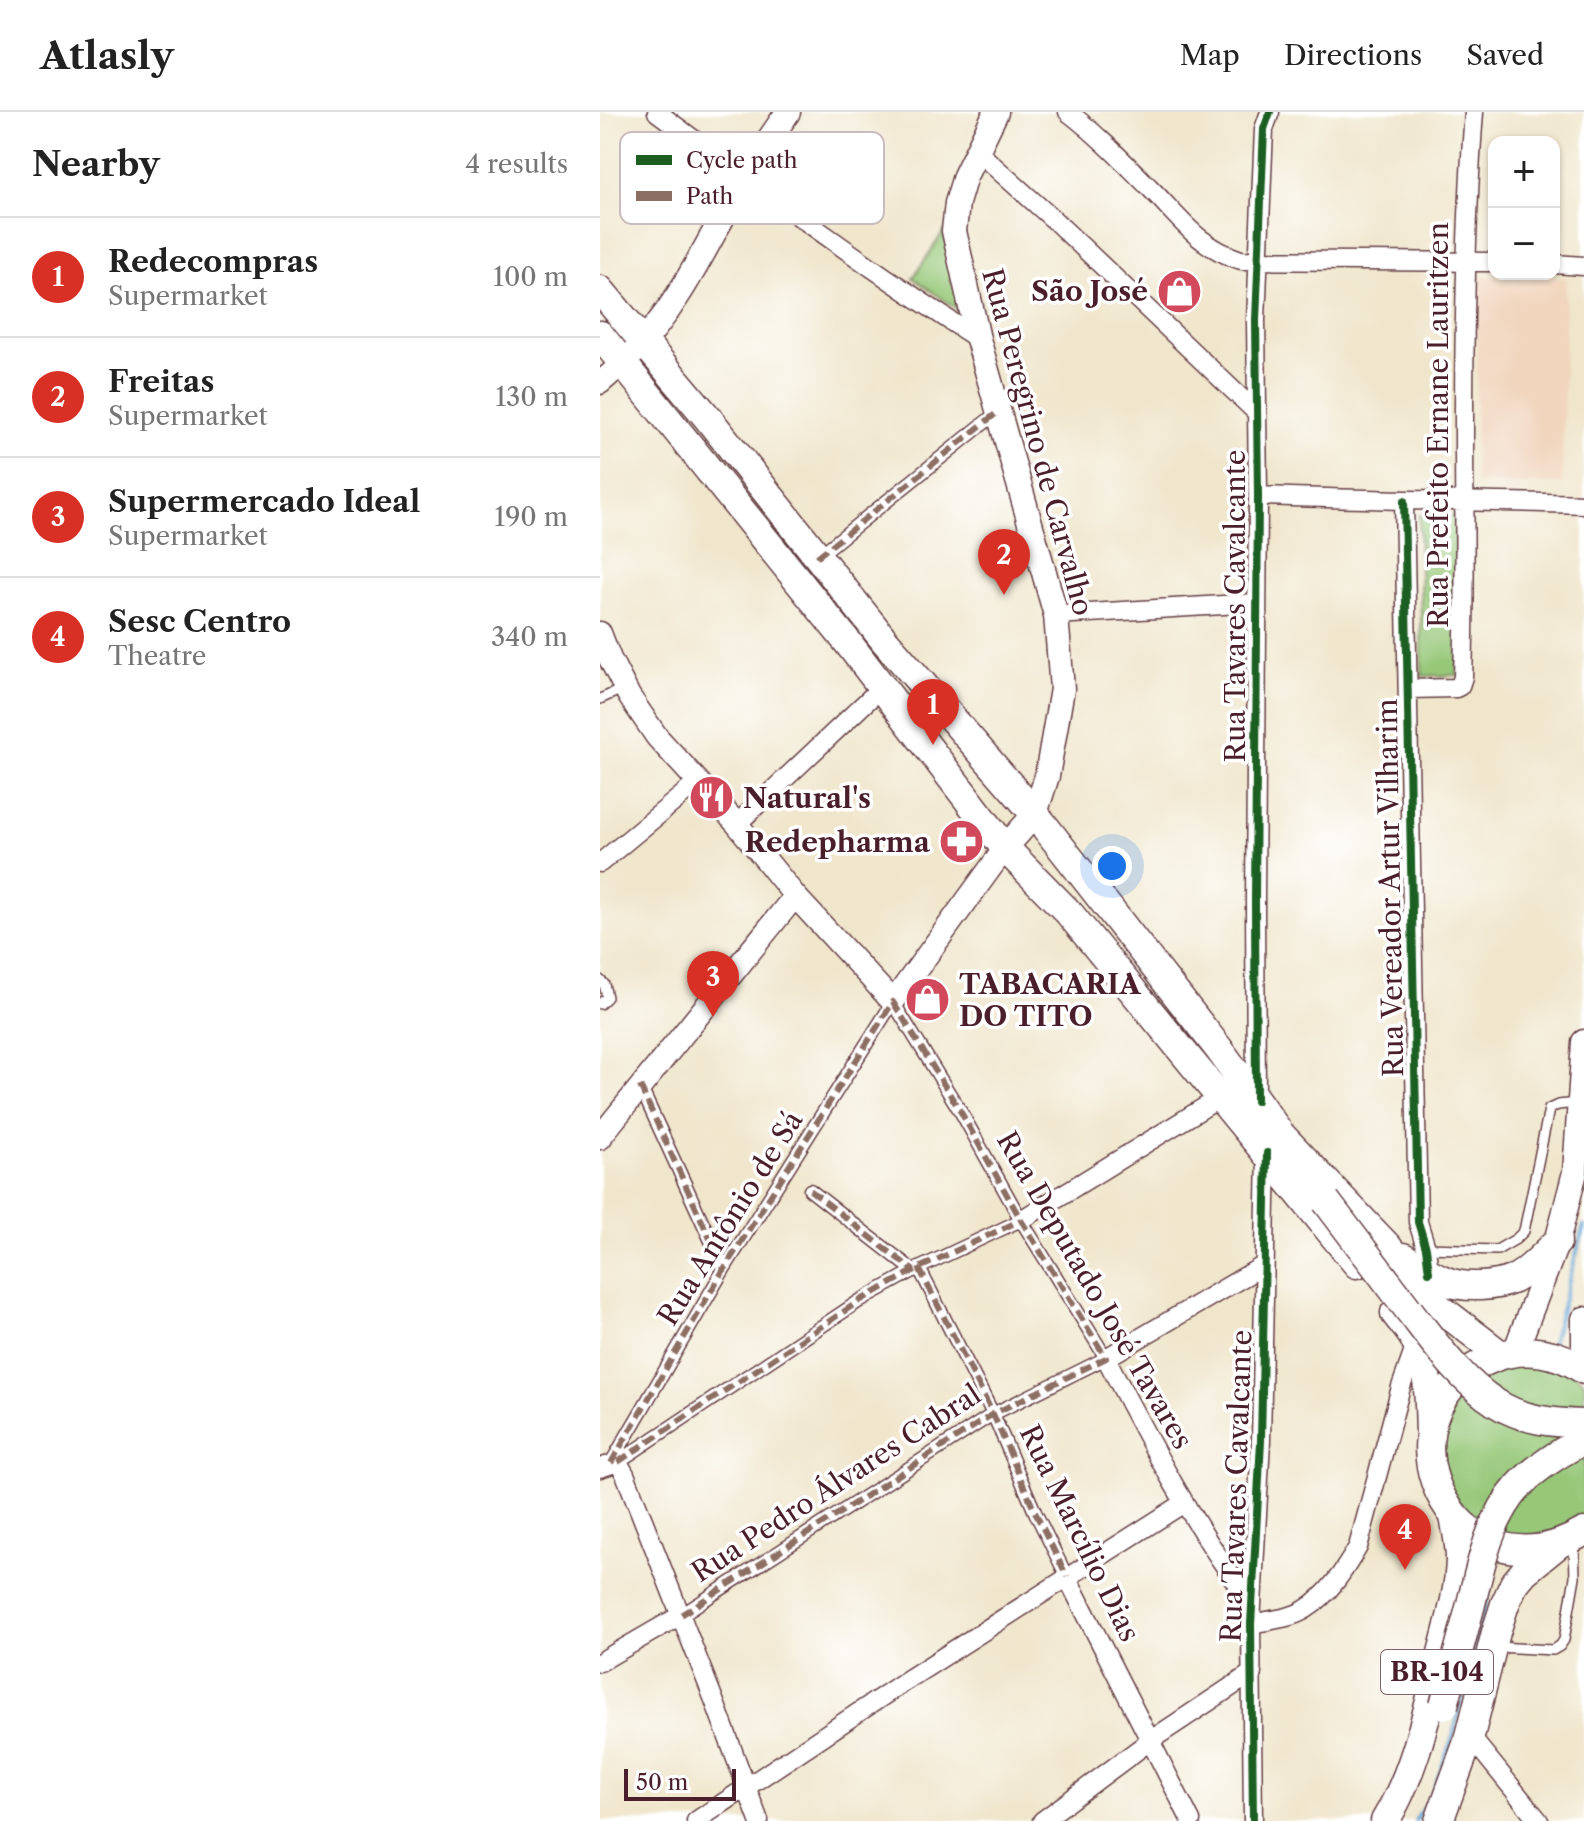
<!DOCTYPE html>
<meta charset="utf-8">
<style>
body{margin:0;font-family:"Libre Caslon Text",serif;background:#f2f2f2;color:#222}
.controls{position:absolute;right:24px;top:24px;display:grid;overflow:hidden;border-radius:16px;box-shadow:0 2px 6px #0004}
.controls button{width:72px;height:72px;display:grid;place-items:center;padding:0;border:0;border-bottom:2px solid #e0e0e0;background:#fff;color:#222;font:40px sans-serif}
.scale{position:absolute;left:24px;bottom:20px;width:112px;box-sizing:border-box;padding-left:8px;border:4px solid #4a1f2b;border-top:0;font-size:22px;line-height:28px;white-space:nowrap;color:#4a1f2b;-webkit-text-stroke:6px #fff;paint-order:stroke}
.you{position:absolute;left:512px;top:754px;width:28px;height:28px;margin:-20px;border:6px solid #fff;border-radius:50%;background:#1a73e8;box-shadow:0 0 0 12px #1a73e833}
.badge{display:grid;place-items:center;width:52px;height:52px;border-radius:50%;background:#d93025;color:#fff;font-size:26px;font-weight:700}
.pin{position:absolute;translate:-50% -66px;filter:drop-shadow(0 2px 4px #0008)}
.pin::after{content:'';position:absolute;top:42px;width:28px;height:24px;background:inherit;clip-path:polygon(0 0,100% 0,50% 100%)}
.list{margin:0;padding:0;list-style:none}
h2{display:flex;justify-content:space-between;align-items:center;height:104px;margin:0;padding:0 32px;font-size:34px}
h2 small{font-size:26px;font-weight:400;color:#767676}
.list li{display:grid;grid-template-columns:52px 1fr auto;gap:24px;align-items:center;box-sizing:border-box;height:120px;padding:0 32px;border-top:2px solid #e0e0e0}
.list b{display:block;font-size:30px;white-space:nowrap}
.list p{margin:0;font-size:26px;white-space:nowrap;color:#767676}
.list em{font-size:26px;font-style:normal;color:#767676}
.map{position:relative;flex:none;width:984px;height:1709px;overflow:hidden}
header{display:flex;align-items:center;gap:48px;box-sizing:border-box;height:112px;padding:0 40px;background:#fff;border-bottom:2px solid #e0e0e0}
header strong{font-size:38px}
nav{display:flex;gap:44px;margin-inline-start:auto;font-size:28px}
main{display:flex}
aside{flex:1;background:#fff}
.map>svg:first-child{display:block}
.built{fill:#f1d5bd}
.green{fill:#96c878;stroke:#707452;stroke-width:2}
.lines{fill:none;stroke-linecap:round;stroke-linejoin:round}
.stream{stroke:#60a4d5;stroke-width:4}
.service-casing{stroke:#633d43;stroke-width:12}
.pedestrian-casing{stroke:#633d43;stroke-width:15}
.minor-casing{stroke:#633d43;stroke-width:21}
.tertiary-casing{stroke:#633d43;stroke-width:25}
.secondary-casing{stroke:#633d43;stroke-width:27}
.primary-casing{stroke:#633d43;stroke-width:31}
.service{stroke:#fff;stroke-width:9}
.pedestrian{stroke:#fff;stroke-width:12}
.minor{stroke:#fff;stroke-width:18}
.tertiary{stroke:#fff;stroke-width:22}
.secondary{stroke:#fff;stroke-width:24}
.primary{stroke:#fff;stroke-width:28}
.primary-bridge-casing{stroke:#633d43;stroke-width:31;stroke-linecap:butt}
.primary-bridge{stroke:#fff;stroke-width:28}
.quiet{stroke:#8d6e63;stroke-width:6;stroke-dasharray:12 6;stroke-linecap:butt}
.cycleway-casing{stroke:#fff;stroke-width:13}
.cycleway{stroke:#1b5e20;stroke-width:8}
.labels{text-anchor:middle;stroke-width:7;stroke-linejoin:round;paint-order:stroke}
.shield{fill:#fff;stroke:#80626b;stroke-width:2}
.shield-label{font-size:26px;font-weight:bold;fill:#4a1f2b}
.poi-label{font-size:28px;font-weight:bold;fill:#4a1f2b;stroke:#fff;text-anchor:end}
.street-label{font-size:28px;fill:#4a1f2b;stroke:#fff}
.key{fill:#fff;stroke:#c9bcbf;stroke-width:2}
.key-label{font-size:22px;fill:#4a1f2b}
</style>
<header>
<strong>Atlasly</strong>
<nav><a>Map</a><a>Directions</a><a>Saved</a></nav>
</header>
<main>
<aside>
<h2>Nearby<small>4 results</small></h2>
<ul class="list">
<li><span class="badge">1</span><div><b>Redecompras</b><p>Supermarket</p></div><em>100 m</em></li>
<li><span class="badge">2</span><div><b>Freitas</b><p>Supermarket</p></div><em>130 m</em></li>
<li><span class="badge">3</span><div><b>Supermercado Ideal</b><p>Supermarket</p></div><em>190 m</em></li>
<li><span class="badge">4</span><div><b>Sesc Centro</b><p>Theatre</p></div><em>340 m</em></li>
</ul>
</aside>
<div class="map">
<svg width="984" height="1709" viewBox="0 0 984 1709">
<rect width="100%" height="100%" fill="#fff"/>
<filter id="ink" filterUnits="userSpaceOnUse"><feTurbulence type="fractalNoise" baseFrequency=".0125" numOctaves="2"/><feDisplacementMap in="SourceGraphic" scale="16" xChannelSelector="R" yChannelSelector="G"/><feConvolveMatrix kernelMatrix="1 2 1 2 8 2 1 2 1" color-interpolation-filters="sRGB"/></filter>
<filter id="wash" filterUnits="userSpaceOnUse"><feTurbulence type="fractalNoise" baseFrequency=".006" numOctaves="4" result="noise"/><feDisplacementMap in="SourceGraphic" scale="32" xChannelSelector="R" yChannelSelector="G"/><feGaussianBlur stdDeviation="1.8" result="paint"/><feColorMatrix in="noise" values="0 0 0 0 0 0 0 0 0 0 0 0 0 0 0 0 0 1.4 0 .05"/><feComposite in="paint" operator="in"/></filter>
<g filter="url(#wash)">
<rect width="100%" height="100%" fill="#f0e6cc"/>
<path class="built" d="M878,164L966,166L962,372L875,371Z"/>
<path class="green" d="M344,119L361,200L313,166Z
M819,403H855L858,563L822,564Z
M919,1246L971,1259L984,1269V1403L974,1412L958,1420L917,1426L878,1414L840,1366L850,1286Z"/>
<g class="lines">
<path class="stream" d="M952,1231L984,1114
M815,1709L832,1681L852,1628L898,1442"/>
</g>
</g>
<g filter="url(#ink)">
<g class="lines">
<defs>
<path id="service" d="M0,587L25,576
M0,868L4,872L7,885L0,892
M826,1136L897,1138L916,1127L924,1119L949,997L958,993L976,991
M896,1535L953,1538L960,1534L964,1528L975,1465L974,1432"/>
<path id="pedestrian" d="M217,445L398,300
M40,974L124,1157
M210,1078L314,1159
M319,1156L393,1302L435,1400L467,1465
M18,1350L261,1188L319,1156L421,1108
M11,1351L124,1157L293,890L362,1002L421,1108L506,1246L393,1302L81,1503"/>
<path id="minor" d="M57,0C162,79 268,156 378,227
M468,0C497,22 524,50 550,76C580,106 598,135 641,148L894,150
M377,39L454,108L656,300
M954,152L984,154
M658,384C767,388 875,389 984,392
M804,389L818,1110L826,1136L829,1160
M456,503L657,491
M808,577L856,576L860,574L863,565C866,481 864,399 864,316C864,210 866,105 874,0
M137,712L282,575
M0,751L97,671
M656,986L655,789L658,384L656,208L664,17L670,0
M421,1108L621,985
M0,1356L18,1350L25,1362L114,1588L159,1709
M467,1465L591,1709
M652,1492C594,1416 550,1331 506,1246L664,1153
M651,1512C668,1508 691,1507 706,1497C729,1483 745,1457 758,1435L801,1275L817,1230
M0,1550L81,1503
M870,1624L939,1709
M96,1709L307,1568L584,1391
M442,1709L551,1628L652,1561
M653,1709L651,1512L661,1329L667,1041"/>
<path id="tertiary" d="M0,271L23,251
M0,521L10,547L29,584L57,625L137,712L195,784L293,890L405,736
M0,1025L195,784"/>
<path id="secondary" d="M396,0L365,64L357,91L354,119L378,227L456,503L462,577L447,664L435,702L405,736
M31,243C81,193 109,126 144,67C157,44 173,22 188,0
M0,1024V1025
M984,1207V1237
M915,1240L957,1130L975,1060L984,930"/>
<path id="primary" d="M0,178L107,305L285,529L435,702L619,937L681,1023L787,1134L837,1194L901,1243
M0,223L249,532L405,736L469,801L757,1152
M803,1145C817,1153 831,1163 846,1169C865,1177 896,1175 914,1167C930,1159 944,1143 957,1130
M795,1201C802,1211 813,1221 817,1233C830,1262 829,1292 830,1323
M984,1258C959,1240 925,1234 896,1245C761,1296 851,1497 984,1420
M785,1709C815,1660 827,1600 841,1545C849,1513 859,1480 860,1448C860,1433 857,1419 854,1405
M839,1709L870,1624L896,1520L905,1492L914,1472L924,1460L956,1434"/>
</defs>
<use href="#service" class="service-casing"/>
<use href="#pedestrian" class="pedestrian-casing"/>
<use href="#minor" class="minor-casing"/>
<use href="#tertiary" class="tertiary-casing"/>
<use href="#secondary" class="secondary-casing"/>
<use href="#primary" class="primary-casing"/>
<use href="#service" class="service"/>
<use href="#pedestrian" class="pedestrian"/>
<use href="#minor" class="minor"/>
<use href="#tertiary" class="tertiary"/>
<use href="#secondary" class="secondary"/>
<use href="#primary" class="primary"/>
<defs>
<path id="primary-bridge" d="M726,1089C753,1125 781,1161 808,1197C834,1230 860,1268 896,1291C922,1308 953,1311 984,1312
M844,1593C853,1559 862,1525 871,1492C881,1451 890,1406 919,1374C937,1354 961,1340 984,1328"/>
</defs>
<use href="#primary-bridge" class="primary-bridge-casing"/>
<use href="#primary-bridge" class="primary-bridge"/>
<path class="quiet" d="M217,445L398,300
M40,974L124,1157
M210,1078L314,1159
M319,1156L393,1302L435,1400L467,1465
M18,1350L261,1188L319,1156L421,1108
M11,1351L124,1157L293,890L362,1002L421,1108L506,1246L393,1302L81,1503"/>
<defs>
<path id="cycleway" d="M804,389L818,1110L826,1136L829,1160
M656,989L655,789L658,384L656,208L664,17L670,0
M653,1709L651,1512L661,1329L667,1041"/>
</defs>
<use href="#cycleway" class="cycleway-casing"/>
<use href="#cycleway" class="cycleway"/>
</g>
</g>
<defs>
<symbol id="shop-disc" viewBox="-11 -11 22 22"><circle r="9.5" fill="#d1495b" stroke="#fff"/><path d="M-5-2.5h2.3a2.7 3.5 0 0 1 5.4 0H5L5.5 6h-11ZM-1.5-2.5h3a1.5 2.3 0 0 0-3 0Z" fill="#fff"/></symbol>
<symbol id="restaurant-disc" viewBox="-11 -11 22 22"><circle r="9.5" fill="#d1495b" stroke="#fff"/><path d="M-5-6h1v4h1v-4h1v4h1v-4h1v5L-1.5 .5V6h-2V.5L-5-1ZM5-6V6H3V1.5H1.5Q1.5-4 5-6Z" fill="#fff"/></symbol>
<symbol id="pharmacy-disc" viewBox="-11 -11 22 22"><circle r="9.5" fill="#d1495b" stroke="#fff"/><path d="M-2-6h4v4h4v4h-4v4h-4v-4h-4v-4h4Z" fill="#fff"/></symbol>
</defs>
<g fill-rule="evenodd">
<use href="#shop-disc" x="554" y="154" width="51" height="51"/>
<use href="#restaurant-disc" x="86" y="660" width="51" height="51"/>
<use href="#pharmacy-disc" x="336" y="704" width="51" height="51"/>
<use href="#shop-disc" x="302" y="862" width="51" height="51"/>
</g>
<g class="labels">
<rect class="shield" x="781" y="1538" width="112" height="44" rx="6"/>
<g class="shield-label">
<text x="837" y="1569">BR-104</text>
</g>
<g class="poi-label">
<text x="548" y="189">São José</text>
<text x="143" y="696" text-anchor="start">Natural's</text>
<text x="330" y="740">Redepharma</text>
<text x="359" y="882" text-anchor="start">TABACARIA<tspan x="359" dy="32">DO TITO</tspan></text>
</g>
<g class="street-label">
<text transform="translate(838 313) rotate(-90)" y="10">Rua Prefeito Ernane Lauritzen</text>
<text transform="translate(438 330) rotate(75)" y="10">Rua Peregrino de Carvalho</text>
<text transform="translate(635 494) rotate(-90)" y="10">Rua Tavares Cavalcante</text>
<text transform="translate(790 776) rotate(-91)" y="10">Rua Vereador Artur Vilharim</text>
<text transform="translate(130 1106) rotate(-58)" y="10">Rua Antônio de Sá</text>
<text transform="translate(495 1178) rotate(60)" y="10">Rua Deputado José Tavares</text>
<text transform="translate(236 1371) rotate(-33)" y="10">Rua Pedro Álvares Cabral</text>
<text transform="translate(636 1374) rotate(-88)" y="10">Rua Tavares Cavalcante</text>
<text transform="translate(480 1421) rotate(64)" y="10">Rua Marcílio Dias</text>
</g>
</g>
<rect x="20" y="20" width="264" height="92" rx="12" class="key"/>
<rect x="36" y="43" width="36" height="10" fill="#1b5e20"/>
<rect x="36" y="79" width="36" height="10" fill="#8d6e63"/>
<g class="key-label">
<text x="86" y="56">Cycle path</text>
<text x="86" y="92">Path</text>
</g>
</svg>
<div class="controls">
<button>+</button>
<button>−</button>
</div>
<div class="scale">50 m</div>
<div class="you"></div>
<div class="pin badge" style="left:333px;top:633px">1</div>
<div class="pin badge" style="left:404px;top:483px">2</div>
<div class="pin badge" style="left:113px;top:905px">3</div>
<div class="pin badge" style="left:805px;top:1458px">4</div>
</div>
</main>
